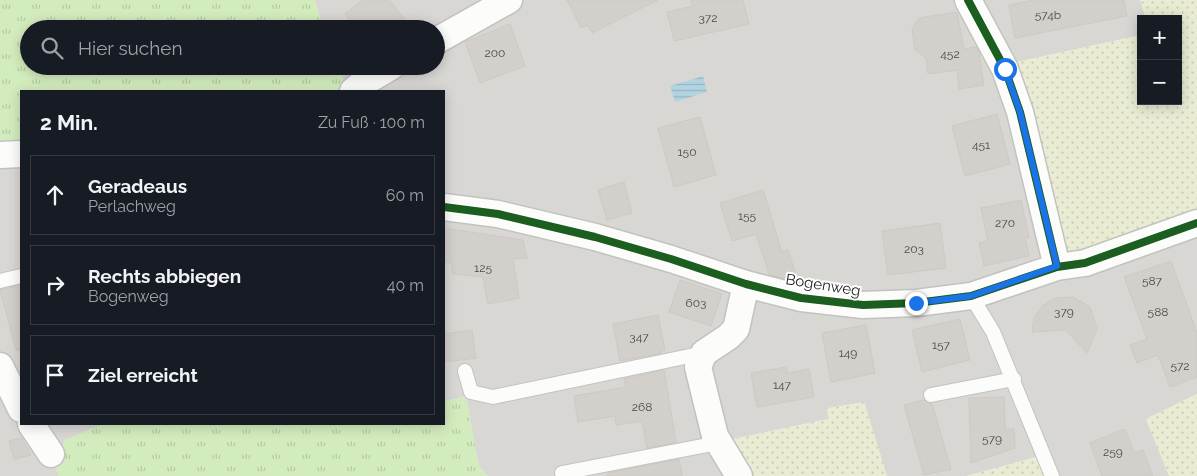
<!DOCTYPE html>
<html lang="de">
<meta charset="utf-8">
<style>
body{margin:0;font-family:Raleway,sans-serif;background:#20242c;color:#f1f3f6}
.controls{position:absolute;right:15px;top:15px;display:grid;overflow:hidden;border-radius:0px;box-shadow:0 2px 12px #0003}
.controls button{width:45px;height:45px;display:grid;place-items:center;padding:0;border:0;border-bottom:1px solid #363941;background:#171b24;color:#f1f3f6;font:25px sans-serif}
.stop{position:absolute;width:15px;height:15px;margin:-11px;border:4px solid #1a73e8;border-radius:50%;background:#fff}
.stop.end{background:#1a73e8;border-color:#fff;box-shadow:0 1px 5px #0008}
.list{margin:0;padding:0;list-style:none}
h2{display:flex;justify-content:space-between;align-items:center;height:65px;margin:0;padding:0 20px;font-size:21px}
h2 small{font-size:16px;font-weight:400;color:#9ea1a6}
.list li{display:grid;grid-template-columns:32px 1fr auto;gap:15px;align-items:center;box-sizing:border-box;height:80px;margin:0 10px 10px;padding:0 10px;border:1px solid #363941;border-radius:0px}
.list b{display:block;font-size:19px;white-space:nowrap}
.list p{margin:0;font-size:16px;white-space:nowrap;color:#9ea1a6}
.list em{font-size:16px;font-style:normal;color:#9ea1a6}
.icon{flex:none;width:28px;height:28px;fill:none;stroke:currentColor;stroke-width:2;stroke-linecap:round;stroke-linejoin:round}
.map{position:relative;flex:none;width:1197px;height:476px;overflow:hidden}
.search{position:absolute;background:#171b24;box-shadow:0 2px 12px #0003;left:20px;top:20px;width:425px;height:55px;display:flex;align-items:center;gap:12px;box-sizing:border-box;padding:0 18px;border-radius:28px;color:#9ea1a6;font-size:19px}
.panel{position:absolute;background:#171b24;box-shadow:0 2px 12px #0003;left:20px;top:90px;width:425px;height:335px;border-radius:0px}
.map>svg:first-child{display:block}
.residential{fill:#d9d7d4}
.farmland{fill:url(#farmland-dots)}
.grass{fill:url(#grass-tufts)}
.water{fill:url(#water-rules)}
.building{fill:#d3d0cb;stroke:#cdc9c4}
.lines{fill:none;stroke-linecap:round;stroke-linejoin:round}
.lane-casing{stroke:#c2c2bf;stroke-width:16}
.street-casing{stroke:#c2c2bf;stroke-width:29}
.lane{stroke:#fcfcfb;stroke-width:14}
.street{stroke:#fcfcfb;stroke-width:26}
.cycleway-casing{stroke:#fff;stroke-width:11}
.cycleway{stroke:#1b5e20;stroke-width:8}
.route{stroke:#1a73e8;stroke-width:6}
.labels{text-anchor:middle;stroke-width:4;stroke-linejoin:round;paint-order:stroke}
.number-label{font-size:12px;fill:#4b4a49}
.street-label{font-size:15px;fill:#1b1b1b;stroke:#fff}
</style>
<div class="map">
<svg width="1197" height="476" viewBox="0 0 1197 476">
<defs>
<pattern id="farmland-dots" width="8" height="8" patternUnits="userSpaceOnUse" patternTransform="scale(1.25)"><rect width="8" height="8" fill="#e9ecd3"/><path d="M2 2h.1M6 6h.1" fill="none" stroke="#c7cab5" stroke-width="1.8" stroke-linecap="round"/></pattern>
<pattern id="grass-tufts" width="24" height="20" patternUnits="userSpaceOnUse" patternTransform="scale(1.25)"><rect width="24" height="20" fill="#d3ecbd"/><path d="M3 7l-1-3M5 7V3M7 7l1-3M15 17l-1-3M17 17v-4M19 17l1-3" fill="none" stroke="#b5caa2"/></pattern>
<pattern id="water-rules" width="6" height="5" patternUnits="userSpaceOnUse" patternTransform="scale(1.25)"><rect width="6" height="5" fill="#b1d4e1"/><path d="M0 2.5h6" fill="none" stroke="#98b5c0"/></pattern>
</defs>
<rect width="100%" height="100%" fill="#eae8e2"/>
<path class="residential" d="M315,0H1140L1146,19H1141V35L997,66L1197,231V394L1146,419L1169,476H1048L1040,456L966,476H887L864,402L829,419L728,440L747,476H488L479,467L466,397L444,401V91H341L345,86L338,66H436V29H323Z
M0,142H21V424H104L65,440L55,467L59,476H0Z"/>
<path class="farmland" d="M1140,0H1197V231L1057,282L996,67L1141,35V101H1178V19H1146Z
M1197,394V476H1169L1146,419Z
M864,402L887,476H747L728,440L828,419L827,408Z
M1040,456L1048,476H967Z"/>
<path class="grass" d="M0,0H315L323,29H29V66H338L345,86L341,91H21V142H0Z
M466,397L479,467L488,476H59L55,467L65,440L104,424H444V401Z"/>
<path class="water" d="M703,76L707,92L675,102L670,86Z"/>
<path class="building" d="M363,0H389L406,21L397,29H357L345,14Z
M567,0H658L592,33L588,25L581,28Z
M691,0H743L749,24L674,41L667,12L693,6Z
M1034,0H1124L1127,16L1015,38L1009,5Z
M957,12L964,49L976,47L979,52L984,85L959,89L957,70L928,74L926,58L915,50L912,29L919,18Z
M510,24L525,66L480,83L465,42Z
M997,114L1010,164L965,176L952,126Z
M700,117L716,175L674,187L658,128Z
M624,182L632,213L607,220L598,190Z
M763,190L782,252L788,250L796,275L785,279L769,274L756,234L732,241L720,203Z
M1021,200L1029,238H1025L1029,256L984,266L979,243L988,241L981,208Z
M940,223L946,268L888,275L882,231Z
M444,228L523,240L527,258L513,259L519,298L488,304L483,277L453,274L451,262H444Z
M1171,261L1197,333V377L1170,387L1158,355L1137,363L1130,345L1147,339L1124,277Z
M680,280L722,294L711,326L669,312Z
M21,285V350H16L0,290Z
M1073,297L1090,307L1097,329L1087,353L1066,330L1032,332L1034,318L1042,306L1056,298Z
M658,315L665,350L660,351L661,353L620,361L613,324Z
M960,319L970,360L922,372L912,330Z
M866,325L875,373L831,382L822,333Z
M472,330L476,358L444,362V334Z
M786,367L787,373L809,369L814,397L757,407L751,373Z
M664,370L676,442L647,448L642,421L616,425L615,416L578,422L574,396L626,387L624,379Z
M1004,397L1005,429H1014L1015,448L971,463L969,398Z
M924,400L932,404L951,469L924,475L904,405Z
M1125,429L1134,453L1143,450L1153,476H1102L1090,443Z
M22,438L31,455L14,459L9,441Z
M679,459L682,476H608V473Z"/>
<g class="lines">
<defs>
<path id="lane" d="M0,281L21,276
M971,296L993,332L1052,476
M465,371L471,392L493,397L704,353
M931,395L1014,379
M562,473L718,443"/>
<path id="street" d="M968,0L1005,69L1020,112L1057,267
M436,41L509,0
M353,91L360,85L392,66
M0,155L21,154
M444,207L498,214L595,237L671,259L746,284L801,298L863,305L916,303L971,296L1057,267L1085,263L1197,223
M0,366L21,409
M31,424L51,454
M739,476L715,436L698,367L704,353L728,337L736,329L746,284"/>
</defs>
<use href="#lane" class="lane-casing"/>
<use href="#street" class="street-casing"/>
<use href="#lane" class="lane"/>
<use href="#street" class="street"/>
<defs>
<path id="cycleway" d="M968,0L1005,69L1020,112L1057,267
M444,207L498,214L595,237L671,259L746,284L801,298L863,305L916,303L971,296L1057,267L1085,263L1197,223"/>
</defs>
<use href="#cycleway" class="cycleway-casing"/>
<use href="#cycleway" class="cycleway"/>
</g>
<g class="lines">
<path class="route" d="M916,303L971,296L1057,266L1020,112L1005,69"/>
</g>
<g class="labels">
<g class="number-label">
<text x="1048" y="19">574b</text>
<text x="708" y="22">372</text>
<text x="495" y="57">200</text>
<text x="950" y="58">452</text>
<text x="981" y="149">451</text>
<text x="687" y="156">150</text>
<text x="747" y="220">155</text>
<text x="1005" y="227">270</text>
<text x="914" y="253">203</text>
<text x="483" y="272">125</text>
<text x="1152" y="285">587</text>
<text x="696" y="307">603</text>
<text x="1064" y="316">379</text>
<text x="1158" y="316">588</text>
<text x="639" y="341">347</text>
<text x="941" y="349">157</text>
<text x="848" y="357">149</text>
<text x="1180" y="370">572</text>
<text x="782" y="389">147</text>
<text x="642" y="411">268</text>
<text x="992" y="443">579</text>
<text x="1113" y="456">259</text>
</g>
<g class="street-label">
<text transform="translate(823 285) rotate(9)" y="5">Bogenweg</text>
</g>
</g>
</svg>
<div class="controls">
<button>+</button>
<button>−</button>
</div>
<div class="stop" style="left:1005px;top:69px"></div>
<div class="stop end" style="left:916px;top:303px"></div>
<div class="search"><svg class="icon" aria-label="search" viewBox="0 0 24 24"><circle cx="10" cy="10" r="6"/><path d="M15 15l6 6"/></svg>Hier suchen</div>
<section class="panel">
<h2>2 Min.<small>Zu Fuß · 100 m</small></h2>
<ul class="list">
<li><svg class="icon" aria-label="ahead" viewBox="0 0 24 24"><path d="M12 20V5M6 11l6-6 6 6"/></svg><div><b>Geradeaus</b><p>Perlachweg</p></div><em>60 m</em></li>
<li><svg class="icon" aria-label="right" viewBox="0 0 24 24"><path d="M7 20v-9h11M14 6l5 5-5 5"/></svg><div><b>Rechts abbiegen</b><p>Bogenweg</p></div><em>40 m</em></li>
<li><svg class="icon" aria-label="arrive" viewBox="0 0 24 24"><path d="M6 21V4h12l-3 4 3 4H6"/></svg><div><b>Ziel erreicht</b></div></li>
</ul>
</section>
</div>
